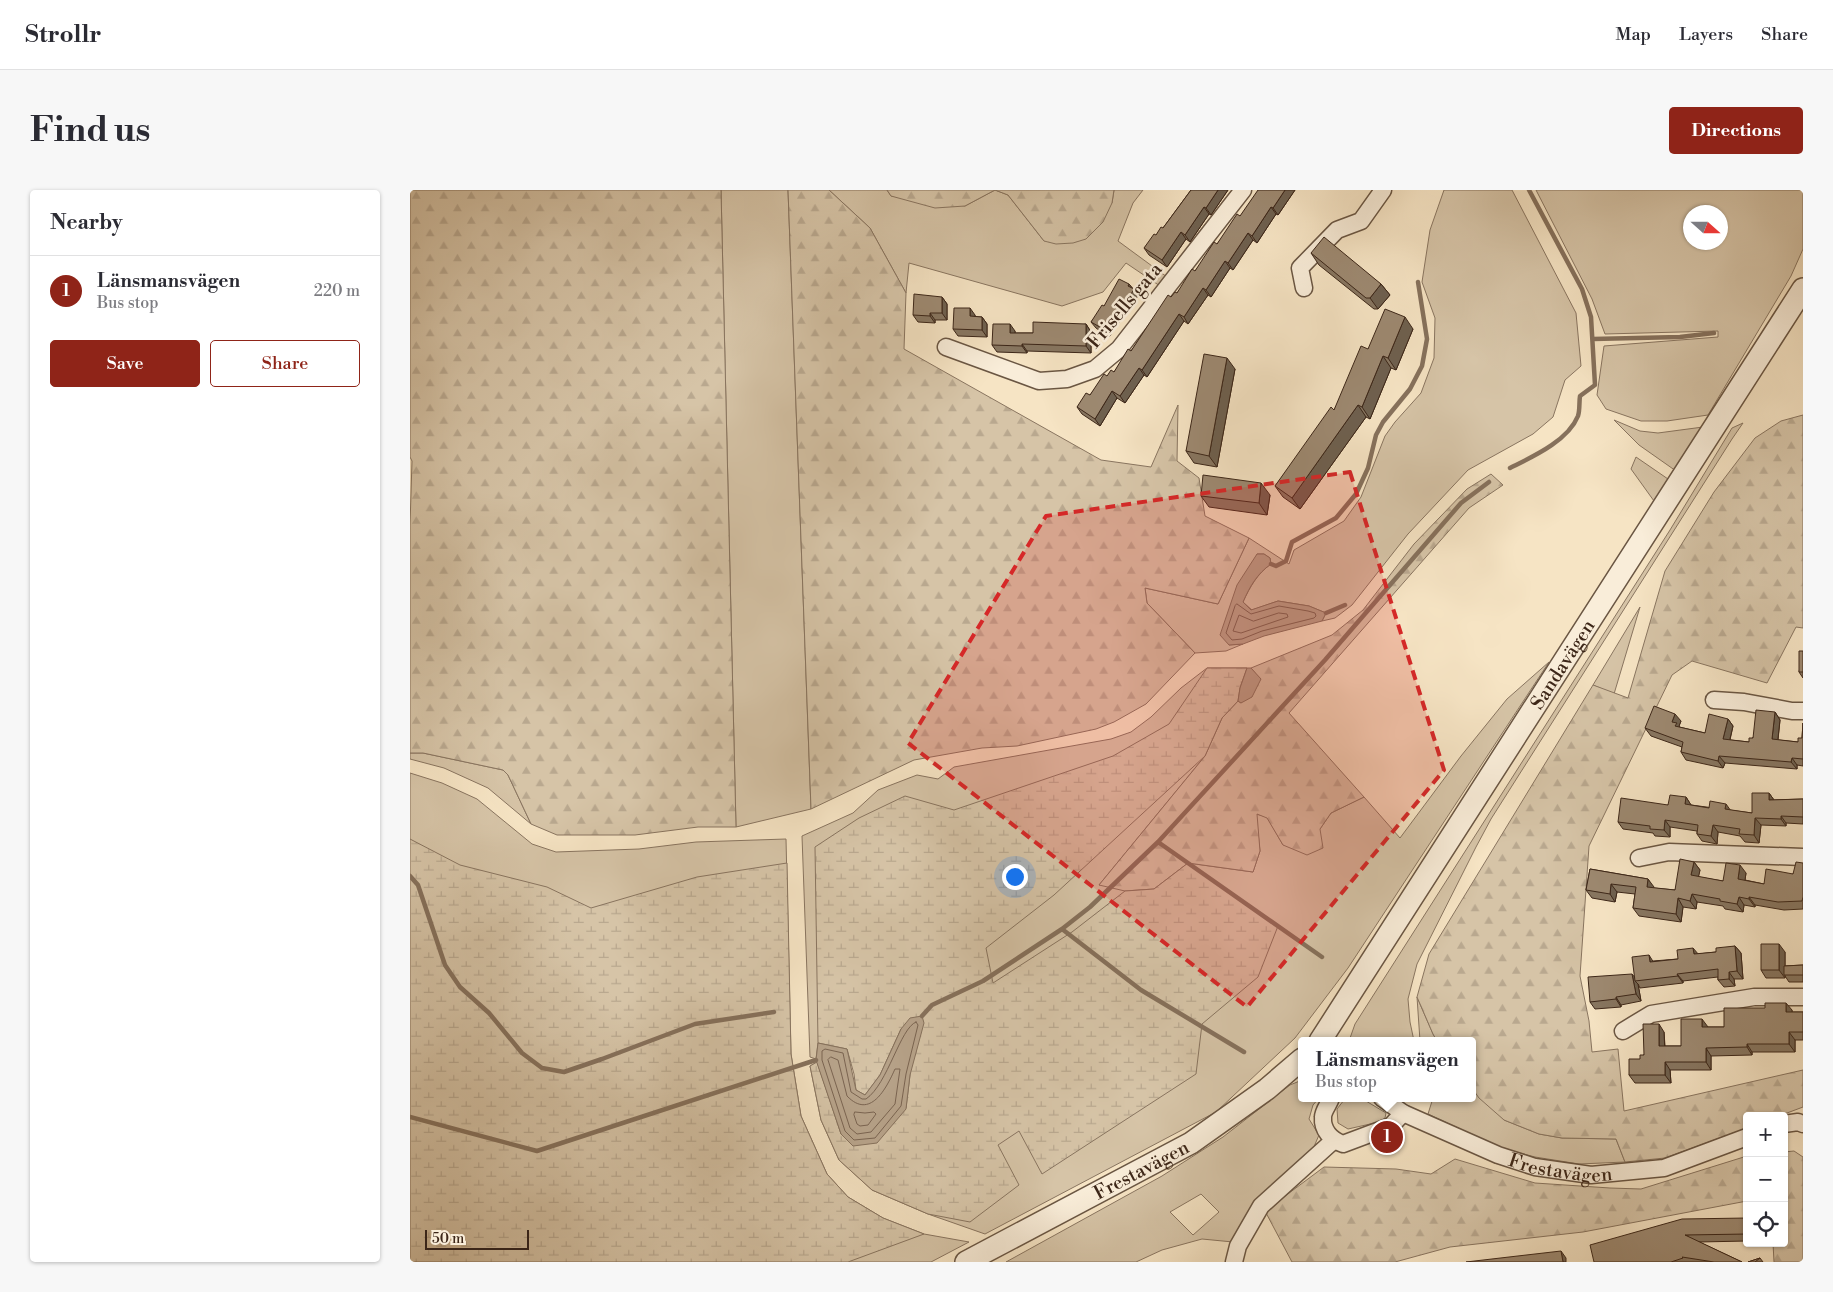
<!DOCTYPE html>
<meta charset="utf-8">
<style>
body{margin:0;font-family:"Libre Bodoni",serif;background:#f7f7f7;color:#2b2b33}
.controls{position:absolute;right:15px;bottom:15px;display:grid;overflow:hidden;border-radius:5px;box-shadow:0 1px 4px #0004}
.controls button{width:45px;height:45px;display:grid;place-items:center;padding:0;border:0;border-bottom:1px solid #e1e1e2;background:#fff;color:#2b2b33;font:25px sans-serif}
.compass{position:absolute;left:1273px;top:15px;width:45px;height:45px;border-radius:50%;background:#fff;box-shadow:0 1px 4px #0004;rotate:111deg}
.scale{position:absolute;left:15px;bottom:12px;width:104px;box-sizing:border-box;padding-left:5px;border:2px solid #3c2618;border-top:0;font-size:14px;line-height:18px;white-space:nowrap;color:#3c2618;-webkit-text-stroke:4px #f9edd9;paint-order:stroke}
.you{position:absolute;left:604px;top:686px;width:18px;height:18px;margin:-12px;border:4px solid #fff;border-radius:50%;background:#1a73e8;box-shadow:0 0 0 8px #1a73e833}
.badge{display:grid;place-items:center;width:32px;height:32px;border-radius:50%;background:#8f2418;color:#fff;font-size:16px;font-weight:700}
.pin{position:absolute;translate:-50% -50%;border:2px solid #fff;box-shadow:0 1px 5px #0006}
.popup{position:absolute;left:888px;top:847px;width:178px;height:65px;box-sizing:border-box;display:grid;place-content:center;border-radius:5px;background:#fff;filter:drop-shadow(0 1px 4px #0005);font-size:16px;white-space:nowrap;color:#7c7c81}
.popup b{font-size:19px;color:#2b2b33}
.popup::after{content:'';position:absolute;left:50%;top:100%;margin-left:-10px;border:10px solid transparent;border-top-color:#fff}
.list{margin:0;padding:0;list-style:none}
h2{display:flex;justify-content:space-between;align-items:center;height:65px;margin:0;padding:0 20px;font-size:21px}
h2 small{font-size:16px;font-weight:400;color:#7c7c81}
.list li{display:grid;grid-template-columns:32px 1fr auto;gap:15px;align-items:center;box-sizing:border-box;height:70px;padding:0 20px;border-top:1px solid #e1e1e2}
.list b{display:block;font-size:19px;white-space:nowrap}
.list p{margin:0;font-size:16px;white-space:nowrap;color:#7c7c81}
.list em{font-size:16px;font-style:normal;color:#7c7c81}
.actions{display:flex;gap:10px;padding:15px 20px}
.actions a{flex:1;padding:11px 0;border:1px solid #8f2418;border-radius:5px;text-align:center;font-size:18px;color:#8f2418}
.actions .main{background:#8f2418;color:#fff}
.icon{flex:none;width:28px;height:28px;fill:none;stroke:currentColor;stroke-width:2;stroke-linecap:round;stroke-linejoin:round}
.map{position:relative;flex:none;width:1393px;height:1072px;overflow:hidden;border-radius:5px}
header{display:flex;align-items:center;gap:30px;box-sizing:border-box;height:70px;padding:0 25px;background:#fff;border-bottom:1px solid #e1e1e2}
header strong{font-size:24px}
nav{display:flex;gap:28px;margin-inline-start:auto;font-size:18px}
.intro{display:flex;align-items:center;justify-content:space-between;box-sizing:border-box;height:120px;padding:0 30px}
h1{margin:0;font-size:35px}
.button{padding:12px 22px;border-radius:5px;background:#8f2418;color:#fff;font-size:18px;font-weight:700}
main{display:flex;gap:30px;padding:0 30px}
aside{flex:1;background:#fff;border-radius:5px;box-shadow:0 1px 4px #0004}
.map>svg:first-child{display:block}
.grass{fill:#d6c4a7;stroke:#897560;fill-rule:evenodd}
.forest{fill:url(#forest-firs);stroke:#897560}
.wetland{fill:url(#wetland-marsh);stroke:#897560}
.water{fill:#b7a38a;stroke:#86715c}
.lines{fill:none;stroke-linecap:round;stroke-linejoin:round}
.shore{stroke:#7a6451;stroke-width:1}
.stream{stroke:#86715c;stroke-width:4.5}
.minor-casing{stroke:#6a5643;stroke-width:19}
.tertiary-casing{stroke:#6a5643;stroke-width:24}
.minor{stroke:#f9edd9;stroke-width:16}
.tertiary{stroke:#f9edd9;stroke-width:21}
.wall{fill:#877661;stroke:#3c2618}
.shaded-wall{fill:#6e604f;stroke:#3c2618}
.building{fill:#9d8971;stroke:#3c2618}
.marked{fill:#d62828;fill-opacity:0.2;stroke:#d62828;stroke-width:4;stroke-dasharray:10 6;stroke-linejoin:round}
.labels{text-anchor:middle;stroke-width:5;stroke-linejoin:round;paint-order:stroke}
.street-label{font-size:19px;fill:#3c2618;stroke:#f9edd9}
</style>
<header>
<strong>Strollr</strong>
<nav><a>Map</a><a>Layers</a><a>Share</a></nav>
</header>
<div class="intro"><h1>Find us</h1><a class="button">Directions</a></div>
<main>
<aside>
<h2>Nearby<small></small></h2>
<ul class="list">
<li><span class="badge">1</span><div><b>Länsmansvägen</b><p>Bus stop</p></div><em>220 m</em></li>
</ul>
<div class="actions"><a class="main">Save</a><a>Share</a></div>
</aside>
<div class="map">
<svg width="1393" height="1072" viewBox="0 0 1393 1072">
<defs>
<pattern id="forest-firs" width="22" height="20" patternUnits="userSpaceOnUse" patternTransform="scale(1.25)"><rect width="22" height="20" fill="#d6c4a7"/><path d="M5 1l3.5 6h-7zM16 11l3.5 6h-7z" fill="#b9a88f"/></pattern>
<pattern id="wetland-marsh" width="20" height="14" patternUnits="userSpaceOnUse" patternTransform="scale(1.25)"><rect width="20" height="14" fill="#d6c4a7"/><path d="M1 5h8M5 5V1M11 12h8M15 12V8" fill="none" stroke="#b9a88f"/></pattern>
</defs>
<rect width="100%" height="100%" fill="#f6e4c4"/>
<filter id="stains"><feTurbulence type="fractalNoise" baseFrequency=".004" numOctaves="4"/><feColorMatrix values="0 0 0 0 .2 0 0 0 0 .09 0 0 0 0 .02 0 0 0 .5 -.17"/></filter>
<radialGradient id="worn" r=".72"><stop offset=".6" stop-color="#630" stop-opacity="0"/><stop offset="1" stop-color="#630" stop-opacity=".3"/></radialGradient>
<path class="grass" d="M311,0H378L401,619L326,637Z
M419,0H477L481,6L555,16L585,0L598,5L634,51L702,13L704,0H733L723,13L708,51L757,87L750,96L716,73L693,102L652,116L499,73L496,103L460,38Z
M1034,0H1102L1166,123L1171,176L1155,190L1143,227L1123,244L1058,280L998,344L942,415L925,428L912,431L916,423L899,416L868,411L842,420L833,412C840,397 847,384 861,374L860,368L854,364H847L819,455L833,454L816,461L785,463L737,413L735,398L808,414L839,348L879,374L884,360L934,331L951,307L975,246L985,232L1011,203L1024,168L1025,128L1012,92L1020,40Z
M1126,0H1393V59L1381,86L1298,225L1257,231H1231L1196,219L1187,205L1194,156L1308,147V141L1195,144L1182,109ZM1280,22H1310V52H1280Z
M1204,230L1230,241L1248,243L1293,237L1266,281L1229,255Z
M1333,233L1322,249L1081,629L1066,657L1007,774L998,809L1000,832L1004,851H939L945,834L1260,340L1322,238Z
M1226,267L1258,289L1244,311L1221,279Z
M1230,417L1204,504L1183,495Z
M1139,472L938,778L885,848L806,922L575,1044L518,1024L462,1000L429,970L411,930L400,876L407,872L431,944L443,956L491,839L470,885L408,853L406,869L400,867L392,646L443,623L468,600L507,585L528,589L544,577L701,549L721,542L741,527L771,498L797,478H837L830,498L828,511L812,528L795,566L689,695L778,673L843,682L850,661L846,624L857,627L873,655L910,639L921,623L954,607L990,648L1051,566L1097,509Z
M0,563H13L93,580L98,585L121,634L78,598L34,578L0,569Z
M0,583L32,593L67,609L122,654L146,662L229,659L286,652L376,649L381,864L391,926L417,984L438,1007L473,1028L514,1044L559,1052L521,1072H385L0,855Z
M1007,807L1023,844L1027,851H1010Z
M892,890V908H909L903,915L899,929L909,945L903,959L823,1052L792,1049L752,1060L726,1072H596L752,986L813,947L880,895ZM791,1004L809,1022L783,1045L760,1022Z
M1062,898L1094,930L1129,944L1152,948L1206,949L1215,972L1169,974L1125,967L1091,958L1018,924L1023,908H1062Z
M940,908H951L976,923L975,928L969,932L938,939L928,933L927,919L934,910Z"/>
<path class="forest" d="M0,0H311L326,637H288L225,645H147L121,634L98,585L93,580L13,563H0V335L2,271L0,267Z
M378,0H419L460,38L496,103L494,159L691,270L741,277L768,215L767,271L789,288L795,326L839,348L808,414L735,398L737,413L785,463L736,514L704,532L686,539L607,556L572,558L504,570L401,619Z
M477,0H704L702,13L693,32L676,49L663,53L646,54L634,51L598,5L585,0L555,16L525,18L481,6Z
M1393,225V438L1386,437L1357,493L1282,471L1262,485L1179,656L1170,786L1179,831L1182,862L1208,859L1214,921L1393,880V917L1369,926H1337V938L1255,968L1215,972L1206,949L1152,948L1129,944L1094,930L1069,908L1062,898V851H1027L1023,844L1007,807L1019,764L1183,495L1218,508L1255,381L1304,302L1345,248L1371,231Z
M1081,284L1093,295L1059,318L879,523L954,607L921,623L910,639L913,658L897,665L873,655L857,628L847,624L850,661L843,682L778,673L744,699L715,701L689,695L795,566L812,528L828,511L831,513L850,489L841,478L922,445L953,420L1004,354L1057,299Z
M1384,961L1393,967V1072H1364L1363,1053H1374V962Z
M1337,966V1011L1173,1042L1040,1057L985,1072H882L855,1021L914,977L986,979L1021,984L1045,969L1125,993L1200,998L1231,999Z"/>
<path class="wetland" d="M797,478H837L830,498L828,511L812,528L795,566L644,705L576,758L583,793L662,742L715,701L744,699L778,673L868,736L848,787L792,834L786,884L632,984L609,941L588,955L609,995L560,1032L518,1024L462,1000L429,970L411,930L400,876L407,872L431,944L496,918L500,885L491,839L470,885L455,905L446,900L444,884L437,859L408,853L405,657L449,628L495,606L544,620L703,566L759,534Z
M0,649L50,675L137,697L181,718L287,687L377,673L381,864L391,926L417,984L438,1007L473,1028L514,1044L438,1072H0Z"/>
<path class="water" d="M847,364H854L860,368L861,374C847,384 840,396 833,412L841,420L868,411L899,416L916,423L912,431L854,446L833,454L819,455L810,445L827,395Z
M837,478H841L851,489L842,507L831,513L828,511L830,498Z
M512,826L514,833L500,885L496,919L467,953L443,956L431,944L406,870L408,853L437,859L446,900L455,905L470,885L491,839L500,828Z"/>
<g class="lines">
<path class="shore" d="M827,414L841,424L869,416L898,421L905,423L906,426L904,428L852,441L832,449L822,450L816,443L825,416Z
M869,423L877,424L878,427L831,443L823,441L829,425L843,431Z
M506,832L508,835L496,884L491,916L465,948L444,950L435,941L412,870V861L415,859L433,863L441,902L452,909H456C478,894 490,838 506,832Z
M421,867L428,870L437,906C460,930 476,899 485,879H490L485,914L461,942L447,944L440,938L418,870Z
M445,922L455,923L464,922L466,924L458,935L450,936L447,934L444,925Z"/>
<path class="stream" d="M1183,149L1270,147L1304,143
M1100,278C1122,267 1158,251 1168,226C1170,220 1169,212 1170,206L1185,195L1181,127L1172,99L1119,0
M861,374L866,376L876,371L882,352L926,328L946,304L958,278L966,245L973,232L1000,199L1012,176L1017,149L1008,92
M916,423L935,415
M748,652L912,767
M0,686L8,695L35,775L50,797L79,823L112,863L132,878L154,882L192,869L285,834L364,822
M652,739L731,800L834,862
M512,826L522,815L573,791L652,739L680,717L748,652L915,470L1051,313L1079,292
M0,927L127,961L406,870"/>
<defs>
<g id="minor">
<path d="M894,98L890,78L927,40L951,31L973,0"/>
<path d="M536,157L629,191L657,189L685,179L709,159L833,0"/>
<path d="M1304,510L1334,512L1382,521H1393"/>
<path d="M1229,668L1259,662L1393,667"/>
<path d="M1213,841L1241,824L1344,807H1393"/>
<path d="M921,908C919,914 913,921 913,927C912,940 921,950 933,954L981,936L993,923"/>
<path id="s1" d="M972,908L993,923L1088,965L1125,977L1181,985L1254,978L1337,947"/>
<path d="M1374,934L1388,932L1393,934"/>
<path d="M824,1072L828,1056L851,1016L923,951"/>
</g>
<g id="tertiary">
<path id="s2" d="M910,851L1393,99"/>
<path id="s3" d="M556,1072L781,953L857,899L892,869"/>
</g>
</defs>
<use href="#minor" class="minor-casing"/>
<use href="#tertiary" class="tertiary-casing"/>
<use href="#minor" class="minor"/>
<use href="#tertiary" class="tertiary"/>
</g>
<path class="wall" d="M781,0H818L801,25L799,24L780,52L776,49L757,77L739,65L734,58L753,38Z
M885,0L868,25L866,24L847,53L843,50L823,80L820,78L801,107L798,105L778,134L774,131L737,187L734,185L715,213L707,208L690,236L672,224L667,217L680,205L697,186L704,182L721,161L761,107L767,103L830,26Z
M901,63L971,94L980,105L968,119H964L909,75Z
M719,94L728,105L719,122L717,121L699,147L686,138L681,132L694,116Z
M532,107L537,114V130H525V133L508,132L503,125Z
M565,125V127H572L577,134V147L548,146L543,139Z
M676,134L681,142V163L617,161V163L587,162L582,155L605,141V143H623Z
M1003,139L986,180L981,178L960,229L956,227L890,319L873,307L865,296L924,220L958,159Z
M825,179L807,277L784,273L776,261Z
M860,305L857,325L799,317L791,306Z
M1393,461V488L1389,482Z
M1365,522L1370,530L1368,550L1388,552L1392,548L1393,533V576L1387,575V579L1315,573L1313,578L1276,570L1271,562L1272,557L1241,546L1235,538L1271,531L1269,536V537L1295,543L1318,529L1323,536L1320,550L1339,552Z
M1359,603L1364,610L1393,609V634L1376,633V636L1351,635L1349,653L1335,652L1330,646L1308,642L1307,654L1292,651L1287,644V641L1260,637V647L1245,646L1243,643L1213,639L1208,632L1258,615L1276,607L1281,615L1342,623Z
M1284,672L1290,680L1288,687L1313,691L1336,683L1335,690L1354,694L1383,684L1393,673V719L1374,720L1345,715V717L1334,715L1333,722L1315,719L1313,716L1287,712L1286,719L1273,717L1271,732L1229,726L1223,718L1225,704L1207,702L1205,712L1182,708L1176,700L1180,679L1238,689L1243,698L1265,700Z
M1325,756L1331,763L1333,789H1324L1325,796L1314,797L1308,790V787L1273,791V793L1230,798L1228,794L1231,811L1211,815V817L1185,819L1180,812L1225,787L1243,771L1268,769L1288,764L1306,762Z
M1375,762V776L1393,775V792H1379L1375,786V788H1356L1351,780Z
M1382,820V822H1393V850H1385V862H1342V865L1301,866V880H1260L1261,893H1225L1219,885L1230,869L1254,842L1255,856H1271L1298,837H1314Z
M1337,1028V1051L1289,1052L1332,1072H1184Z
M1350,1068L1353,1072H1338Z"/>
<path class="shaded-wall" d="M808,0H818L801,25L796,18Z
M875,0H885L868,25L863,18Z
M794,17L799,24L780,52L775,45Z
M861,17L866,24L847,53L842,46Z
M771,42L776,49L757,77L752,70Z
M838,43L843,50L823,80L818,73Z
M815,71L820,78L801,107L796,100Z
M719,94L728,105L719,122L714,116L718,96Z
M971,94L980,105L968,119L960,108Z
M793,98L798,105L778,134L774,127Z
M532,107L537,114V130L532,123Z
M712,115L717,121L699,147L695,140Z
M560,118L565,125V133L560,126Z
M520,123L525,130V133L520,126Z
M769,124L774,131L737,187L732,180Z
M572,127L577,134V147L572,140Z
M995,127L1003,139L986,180L978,168Z
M600,134L605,141V150L600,143Z
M676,134L681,142V163L676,156Z
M612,154L617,161V163L612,156Z
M973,166L981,178L960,229L952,217Z
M817,168L825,179L807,277L799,266Z
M729,178L734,185L715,213L710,206Z
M702,201L707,208L690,236L685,229Z
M948,215L956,227L890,319L882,308Z
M851,293L860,305L857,325L849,313Z
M1365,522L1370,530L1367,557L1362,549Z
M1265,524L1271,531L1269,536L1272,541L1271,544L1262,532Z
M1318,529L1323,536L1318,557L1313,549Z
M1309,566L1315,573L1313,578L1308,571Z
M1382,568L1387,575V579L1381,572Z
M1359,603L1364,610H1359Z
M1276,607L1281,615L1280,622L1275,614Z
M1316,614L1321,621L1315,619Z
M1371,626L1376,633V636L1371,629Z
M1345,628L1351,635L1349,653L1344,645Z
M1255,630L1260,637V647L1254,640Z
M1303,635L1308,642L1307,654L1301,646Z
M1284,672L1290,680L1287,694L1281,685Z
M1330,675L1336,683L1334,697L1328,689Z
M1238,689L1244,697L1242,705L1237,697Z
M1201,694L1207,702L1205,712L1200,704Z
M1282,704L1287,712L1286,719L1280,711Z
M1329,707L1334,715L1333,722L1327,714Z
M1339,707L1345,715V717L1339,709Z
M1268,708L1273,717L1271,732L1266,724Z
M1369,754L1375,762V788L1369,780Z
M1325,756L1331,763L1333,789L1327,781Z
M1283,758L1289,765L1284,764Z
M1239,765L1244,773L1240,772Z
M1319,782L1324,789L1325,796L1319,789Z
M1222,784L1227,790L1225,791L1228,794L1231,811L1226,804Z
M1267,784L1273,791V793L1268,786Z
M1206,807L1211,815V817L1206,809Z
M1376,813L1382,820V830L1376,822Z
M1292,829L1298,837V845L1292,837Z
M1249,834L1254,842L1255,864L1249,856Z
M1379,842L1385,850V862L1379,854Z
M1337,854L1342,862V865L1337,857Z
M1296,858L1301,866V880L1296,872Z
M1255,872L1260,880L1261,893L1255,885Z
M1151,1061L1156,1068V1072H1153Z"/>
<path class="building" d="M781,0H808L796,18L794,17L775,45L771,42L752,70L734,58L744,44L746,45L751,37L753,38Z
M848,0H875L863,18L861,17L842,46L838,43L818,73L815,71L796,100L793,98L774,127L769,124L732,180L729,178L710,206L702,201L685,229L667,217L676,203L680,205L694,184L697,186L701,180L704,182L718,159L721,161L758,105L761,107L765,102L767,103L782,79L785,81L804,52L807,54L827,24L830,26Z
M914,47L971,94L960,108H956L901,63Z
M709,89L719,94L718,96L724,99L714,116L712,115L695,140L681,132L692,115L694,116Z
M504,104L532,107V123H520V126L503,125Z
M544,118H560V126L572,127V140L543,139Z
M975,119L995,127L978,168L973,166L952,217L948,215L882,308L865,296L921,217L924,220L951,156L958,159Z
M623,132L676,134V156L612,154V156L582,155L583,134H600V143H623Z
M794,164L817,168L799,266L776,261Z
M793,285L851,293L849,313L791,306Z
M1389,461H1393V482H1389Z
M1244,516L1265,524L1262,532L1267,533L1265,536L1295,543L1299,524L1318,529L1313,549L1339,552V548H1343L1346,520L1365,522L1362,549L1388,552V548H1392L1393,533V569L1382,568L1381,572L1309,566L1308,571L1271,562L1273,552L1235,538Z
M1342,603H1359V610L1393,609V627L1371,626V629L1345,628L1344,645L1329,644L1330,639L1303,635L1301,646L1287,644L1288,635L1255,630L1254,640L1240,639V636L1208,632L1211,608L1258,615L1260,605L1276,607L1275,614L1299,618L1300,611L1316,614L1315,619L1342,623Z
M1270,669L1284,672L1281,685L1313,691L1316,673L1330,675L1328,689L1354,694L1356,679L1383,684L1386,672L1393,673V707L1392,711L1368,712L1339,707V709L1329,707L1327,714L1310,711V709L1282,704L1280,711L1268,708L1266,724L1223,718L1226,697L1201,694L1200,704L1176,700L1180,679L1238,689L1237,697L1265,700Z
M1351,754H1369V780H1351Z
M1325,756L1327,781L1319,782V789L1308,790V779L1267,784L1268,786L1225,791L1222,767L1239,765L1240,772L1268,769L1267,760L1283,758L1284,764L1306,762V758Z
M1393,775V785H1374V776Z
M1222,784L1226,804L1206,807V809L1180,812L1178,787Z
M1355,813H1376V822H1393V842H1379V854H1337V857L1296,858V872H1255V885H1219V869H1230V865H1234L1233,834H1249V856H1271V829H1292V837H1314V818H1355Z
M1337,1028V1044L1275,1045L1332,1072H1304L1272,1067L1273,1068L1261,1072H1184L1180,1055L1272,1029Z
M1151,1061L1153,1072H1056Z
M1350,1068L1345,1072H1338Z"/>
<path class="marked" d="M940,282L1034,580L837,817L498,553L636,326Z"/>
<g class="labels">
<g class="street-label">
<text transform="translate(714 115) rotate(-50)" y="7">Frisells gata</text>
<text dy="7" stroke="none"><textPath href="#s2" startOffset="448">Sandavägen</textPath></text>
<text dy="7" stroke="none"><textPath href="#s1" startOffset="194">Frestavägen</textPath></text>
<text dy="7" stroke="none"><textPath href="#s3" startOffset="198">Frestavägen</textPath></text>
</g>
</g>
<rect width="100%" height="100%" filter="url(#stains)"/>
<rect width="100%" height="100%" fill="url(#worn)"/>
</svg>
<div class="controls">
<button>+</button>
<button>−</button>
<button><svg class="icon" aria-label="locate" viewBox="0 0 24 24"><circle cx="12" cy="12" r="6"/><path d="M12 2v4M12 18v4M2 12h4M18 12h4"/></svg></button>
</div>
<svg class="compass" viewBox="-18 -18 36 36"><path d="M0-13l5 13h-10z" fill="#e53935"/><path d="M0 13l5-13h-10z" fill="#7c7c81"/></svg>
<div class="scale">50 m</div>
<div class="you"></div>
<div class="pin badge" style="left:977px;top:947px">1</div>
<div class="popup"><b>Länsmansvägen</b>Bus stop</div>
</div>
</main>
